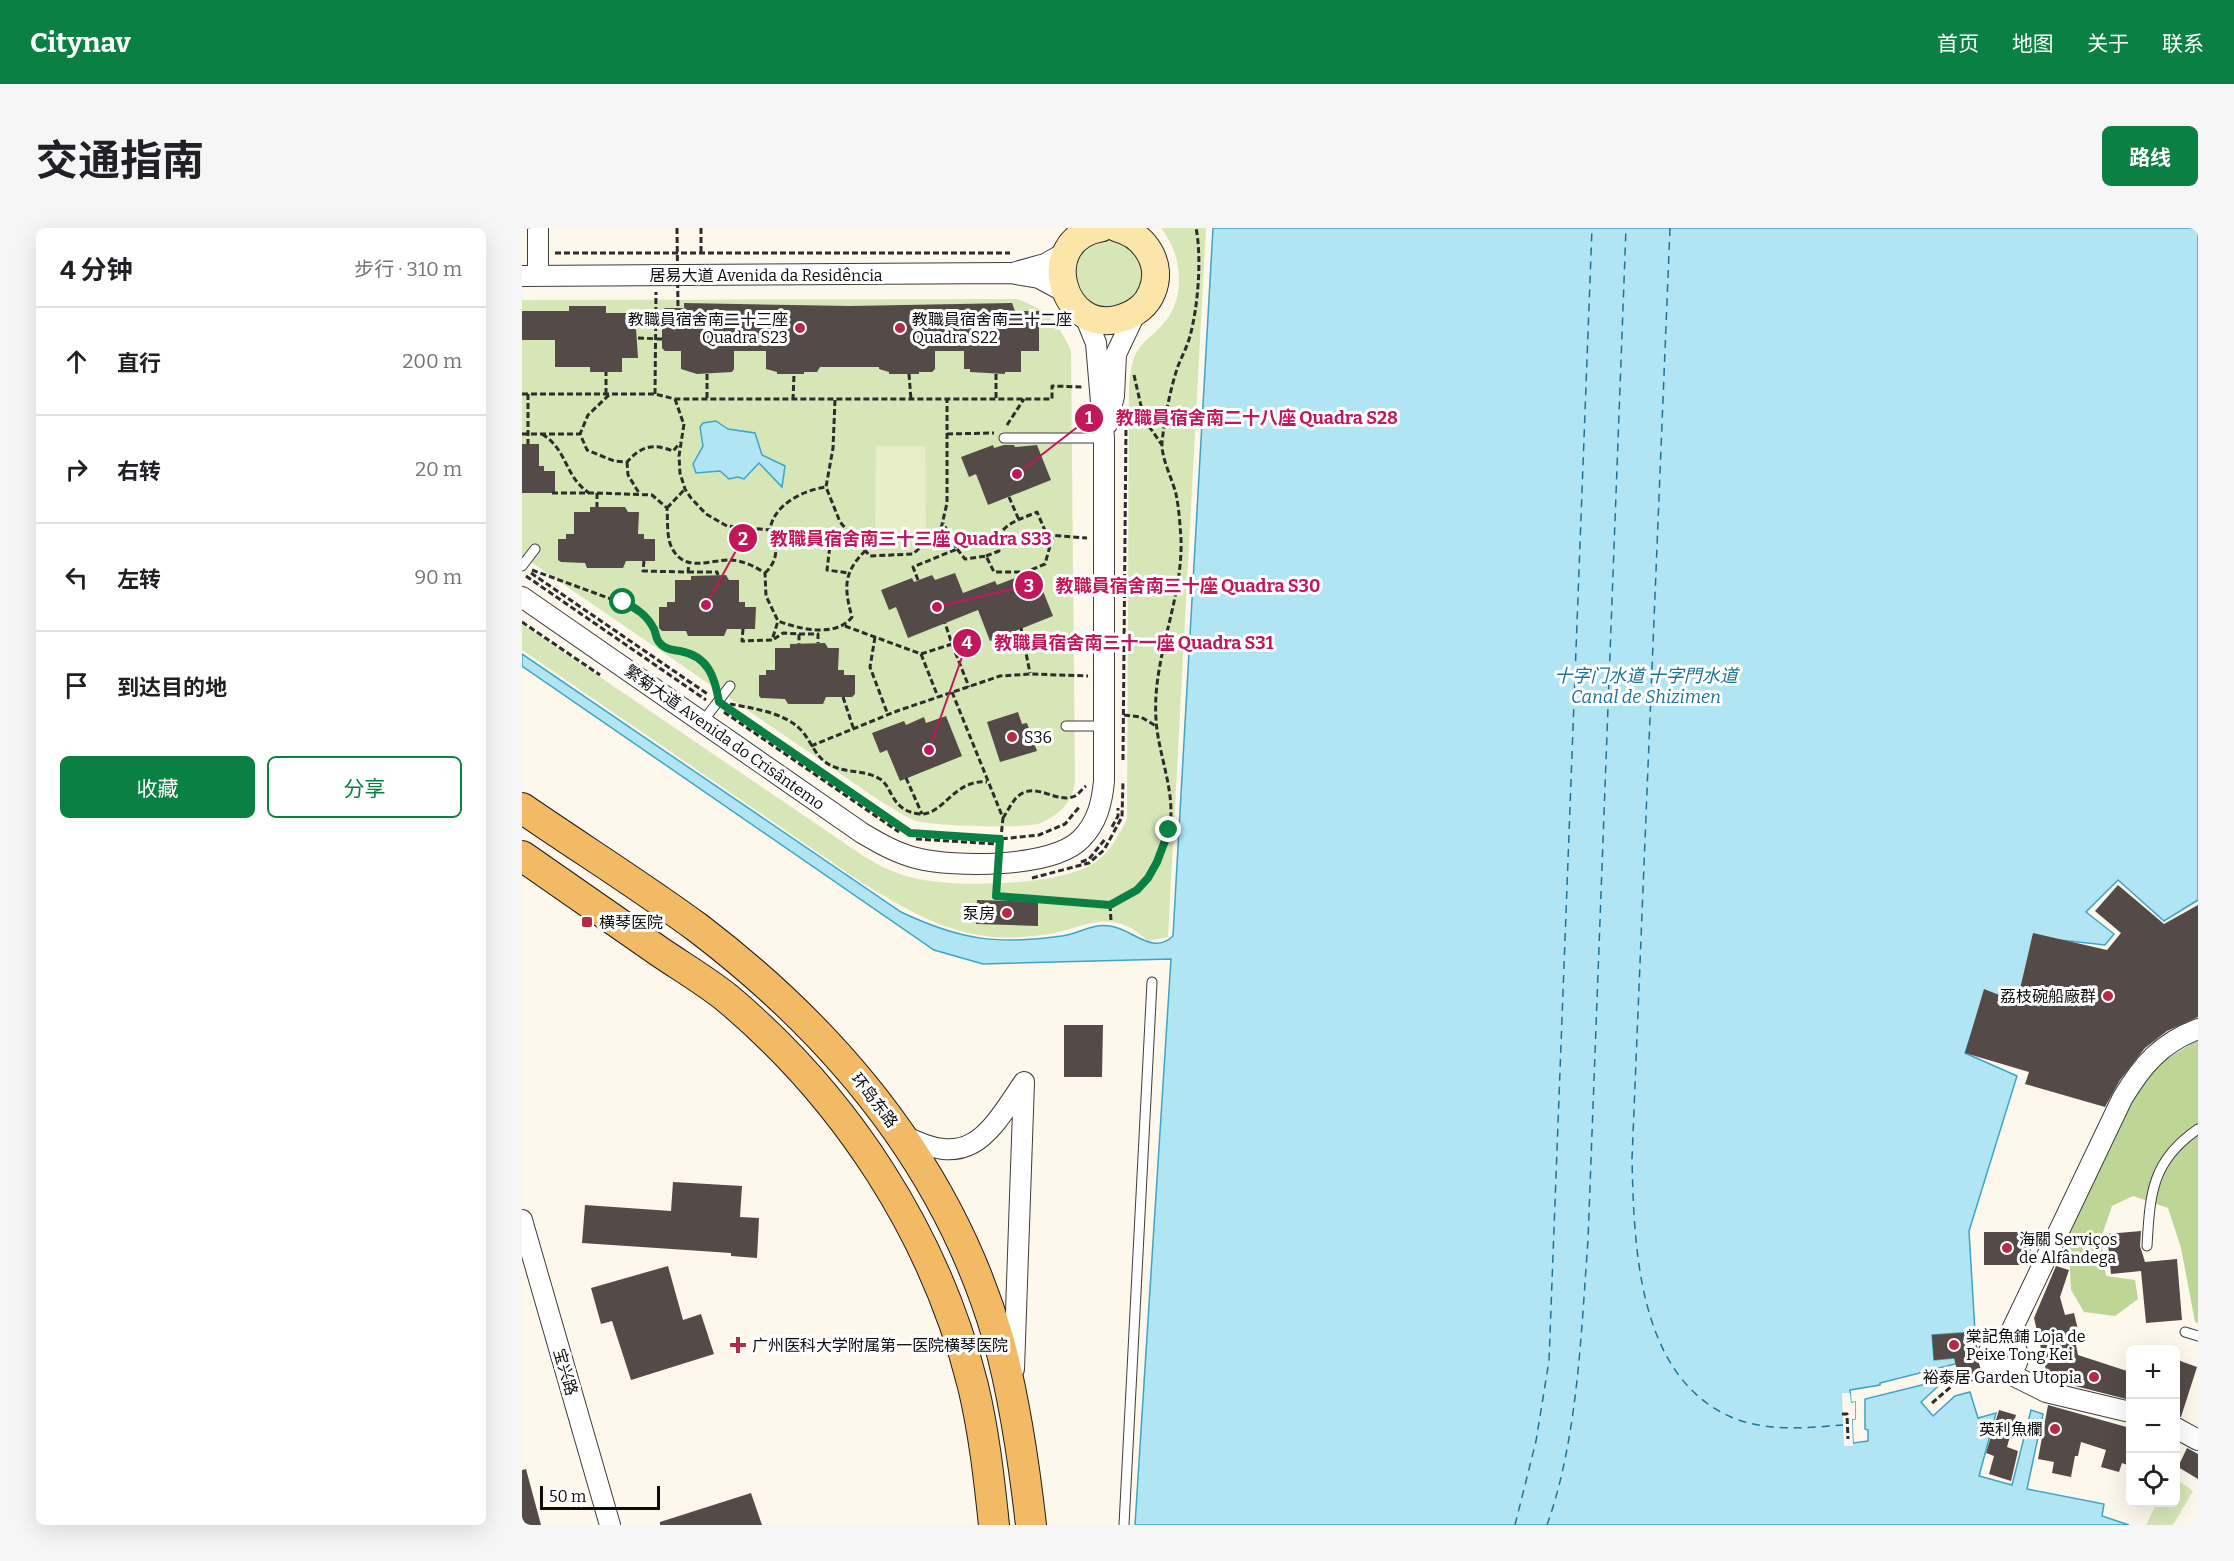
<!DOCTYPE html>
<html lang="zh">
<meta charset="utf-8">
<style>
body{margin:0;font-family:Bitter,"Noto Sans SC",serif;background:#f6f6f6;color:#202124}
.controls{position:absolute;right:18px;bottom:18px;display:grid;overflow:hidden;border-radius:9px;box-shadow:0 6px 24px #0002}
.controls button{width:54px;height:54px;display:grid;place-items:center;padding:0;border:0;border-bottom:2px solid #e0e0e0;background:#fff;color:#202124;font:30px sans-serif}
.scale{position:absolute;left:18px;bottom:15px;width:120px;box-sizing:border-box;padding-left:6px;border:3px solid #0b0b0b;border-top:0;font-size:16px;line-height:21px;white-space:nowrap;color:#0b0b0b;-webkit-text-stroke:4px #fff;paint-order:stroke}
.stop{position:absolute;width:18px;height:18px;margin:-14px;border:4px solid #0b8043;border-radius:50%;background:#fff}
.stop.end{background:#0b8043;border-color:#fff;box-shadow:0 2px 6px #0008}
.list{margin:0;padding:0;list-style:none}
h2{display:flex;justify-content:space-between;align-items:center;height:78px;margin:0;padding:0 24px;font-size:26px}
h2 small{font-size:20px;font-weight:400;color:#757577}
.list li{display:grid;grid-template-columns:39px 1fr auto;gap:18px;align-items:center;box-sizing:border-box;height:108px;padding:0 24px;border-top:2px solid #e0e0e0}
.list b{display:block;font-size:22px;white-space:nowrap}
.list em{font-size:20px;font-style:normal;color:#757577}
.actions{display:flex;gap:12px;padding:18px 24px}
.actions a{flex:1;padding:14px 0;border:2px solid #0b8043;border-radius:9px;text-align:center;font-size:21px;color:#0b8043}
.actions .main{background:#0b8043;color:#fff}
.icon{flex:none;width:33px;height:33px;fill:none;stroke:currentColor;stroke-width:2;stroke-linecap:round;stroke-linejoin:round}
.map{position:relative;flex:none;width:1676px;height:1297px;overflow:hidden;border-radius:9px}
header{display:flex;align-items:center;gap:36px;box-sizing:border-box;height:84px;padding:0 30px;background:#0b8043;color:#fff}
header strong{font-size:28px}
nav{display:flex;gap:33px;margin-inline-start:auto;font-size:21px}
.intro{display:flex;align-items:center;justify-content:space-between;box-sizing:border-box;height:144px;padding:0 36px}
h1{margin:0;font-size:42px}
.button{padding:15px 27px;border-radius:9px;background:#0b8043;color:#fff;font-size:21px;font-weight:700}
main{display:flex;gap:36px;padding:0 36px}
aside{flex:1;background:#fff;border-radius:9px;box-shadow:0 6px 24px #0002}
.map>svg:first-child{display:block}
.green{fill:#d7e6b7}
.forest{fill:#bdd696}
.pitch{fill:#e7eec8}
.water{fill:#b2e5f3;stroke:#3ca5c7;stroke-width:1.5}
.pier{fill:#fef7eb}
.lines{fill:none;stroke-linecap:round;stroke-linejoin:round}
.ferry{stroke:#1b7497;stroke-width:1.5;stroke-dasharray:8 6;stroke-linecap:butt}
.building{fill:#544b48}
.service-casing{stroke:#3e3e3e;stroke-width:11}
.minor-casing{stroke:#3e3e3e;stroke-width:22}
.secondary-casing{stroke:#2d2d2d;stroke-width:29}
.primary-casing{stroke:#1c1c1c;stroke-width:32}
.path{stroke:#2d2d2d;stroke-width:3;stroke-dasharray:6 3;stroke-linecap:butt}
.service{stroke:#fff;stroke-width:9}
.minor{stroke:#fff;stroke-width:20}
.secondary{stroke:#fce5a8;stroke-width:27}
.primary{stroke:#f3ba66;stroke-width:30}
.path-bridge{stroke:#2d2d2d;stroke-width:3;stroke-dasharray:6 3;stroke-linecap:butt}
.route{stroke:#0b8043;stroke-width:8}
.poi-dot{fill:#b52a46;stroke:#fff;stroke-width:2}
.labels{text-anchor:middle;stroke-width:6;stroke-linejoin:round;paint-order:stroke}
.street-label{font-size:16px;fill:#0b0b0b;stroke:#fff}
.poi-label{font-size:16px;fill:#0b0b0b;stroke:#fff;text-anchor:start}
.water-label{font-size:18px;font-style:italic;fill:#1b7497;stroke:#fff}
.leader{fill:none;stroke:#c2185b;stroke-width:2}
.callout-dot{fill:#c2185b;stroke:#fff;stroke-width:2}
.mark-label{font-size:18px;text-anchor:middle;font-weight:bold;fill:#fff}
.callout-label{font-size:18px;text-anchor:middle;font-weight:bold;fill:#c2185b;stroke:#fff;stroke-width:6;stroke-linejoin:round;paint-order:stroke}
</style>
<header>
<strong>Citynav</strong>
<nav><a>首页</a><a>地图</a><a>关于</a><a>联系</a></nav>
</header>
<div class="intro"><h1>交通指南</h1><a class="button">路线</a></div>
<main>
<aside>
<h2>4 分钟<small>步行 · 310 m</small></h2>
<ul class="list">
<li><svg class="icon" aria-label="ahead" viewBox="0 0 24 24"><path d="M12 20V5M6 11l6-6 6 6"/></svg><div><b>直行</b></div><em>200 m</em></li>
<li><svg class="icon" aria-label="right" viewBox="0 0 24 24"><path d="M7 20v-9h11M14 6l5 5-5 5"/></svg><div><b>右转</b></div><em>20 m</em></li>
<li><svg class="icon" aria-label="left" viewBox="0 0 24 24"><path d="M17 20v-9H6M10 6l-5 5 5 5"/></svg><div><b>左转</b></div><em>90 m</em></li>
<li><svg class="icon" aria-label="arrive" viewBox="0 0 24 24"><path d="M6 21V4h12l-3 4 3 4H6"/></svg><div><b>到达目的地</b></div></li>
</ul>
<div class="actions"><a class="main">收藏</a><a>分享</a></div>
</aside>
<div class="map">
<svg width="1676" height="1297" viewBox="0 0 1676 1297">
<rect width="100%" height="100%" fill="#fef7eb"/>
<path class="green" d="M639,0H684L646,709L626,713C590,679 567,698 528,706C507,709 484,711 463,708C418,702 380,679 342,656L0,422V396L334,623C352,635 370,645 392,650C432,660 532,658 569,637C587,627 596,608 605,591L607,157C609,147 609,135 614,125C621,112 633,106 642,95C665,68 660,26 639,0Z
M552 46a34 34 0 1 1 68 0a34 34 0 1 1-68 0Z
M494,71C522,79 538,97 549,123L553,554C550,575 538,586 519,595C506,601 410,598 394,593C383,589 371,580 361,575L0,328V72Z
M1654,1251L1671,1263L1651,1297H1624L1635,1275L1654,1274Z"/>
<path class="forest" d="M1676,812V1095L1673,1094L1659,1020L1646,980L1611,968L1590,978L1579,1010L1584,1048L1613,1052L1616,1071L1593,1088L1562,1084L1549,1062L1547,1026L1539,1020L1617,861L1641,833Z"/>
<path class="pitch" d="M354,218H403L404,307L353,306Z"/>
<path class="water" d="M691,0H1676V672L1642,693L1596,652L1564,684L1592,706L1583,717L1511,709L1543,790L1463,766L1443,825L1495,848L1447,1003L1453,1104L1410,1107L1412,1132L1454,1128L1433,1136L1358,1155V1157L1328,1162L1329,1175L1333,1174V1191H1330L1331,1215L1346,1213V1202L1343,1201V1171L1424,1151L1399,1174L1411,1188L1433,1168L1448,1164L1456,1190L1474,1185L1457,1248L1490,1257L1509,1182L1521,1186L1505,1261L1582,1276L1580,1288L1607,1297H613L649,731L461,736L412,722L0,438V426L379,684C438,712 475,717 540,708C557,706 570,695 588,698C611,701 630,728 651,708Z
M194,193L206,201L233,205L240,227L263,238L260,259L237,235L222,251L216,249L207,251L198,243L174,245L171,236L181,218L178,199L181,195Z"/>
<path class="pier" d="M1320,1165H1328L1329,1175L1333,1174V1191H1330L1331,1218H1322Z"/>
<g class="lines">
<path class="ferry" d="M1148,0L1110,931C1112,1017 1115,1148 1209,1189C1244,1204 1283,1200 1321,1197
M993,1297L1014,1213L1027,1133L1070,0
M1025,1297C1056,1210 1059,1105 1066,1012L1104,0"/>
</g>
<path class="building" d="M162,75L328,78L490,75L493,83H517V123H499V144H483V146L448,144V141H442V123H413V141L410,144H397V146H367V144L357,141V139H298L295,144H282V146H255V144L244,141V123H212V141L210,144L175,146L159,141V123H143L140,120V83L143,80H162Z
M47,78H84V85H113L116,130H100V144H68V139H33V112H0V83H47Z
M0,216H17V238H22V243H33V265H0Z
M471,217L472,220L482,217H492L493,219L515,217L529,252L466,277L454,246L447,249L439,229Z
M68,279H103L106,284H117L116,306H122V311H133V333H104L101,340H65L63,335L39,334L36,332V311H44V306H52V284H68Z
M433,345L441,365L473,353L475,357L493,350L495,356L515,348L531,388L468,413L456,382L386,410L374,379L367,382L359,362L390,350L392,354L410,347L413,352Z
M204,347L207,352H217V374H223V379H234L233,401H205L202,408H166L164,403H140L137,400V379H145V374H153V352H169V348Z
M303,415L306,420H317L316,442H322V447H333V466L330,469H304L301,476H266L263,471L239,470L237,468V447H244V442H253V420H268V416Z
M496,484L500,496L505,495L515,523L478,534L465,494Z
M424,488L440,528L378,553L365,522L358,525L350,505L382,493L384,497L402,489L404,495Z
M1596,657L1642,696L1676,677V789L1645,803L1623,820L1598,852L1583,879L1503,856L1507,844L1443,825L1462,761L1495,774L1511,705L1585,722L1599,705L1573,683Z
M455,672L516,674V698L454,696Z
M542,797H581L580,849H542Z
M151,954L220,958L218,989L237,990L235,1030L209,1028V1025L60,1015L63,977L149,983Z
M1619,1003L1618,1018L1623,1034L1655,1031L1660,1092L1624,1095L1619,1043L1589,1046L1585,1006Z
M1462,1004H1509L1508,1037H1462Z
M146,1038L161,1092L179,1086L192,1126L109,1152L90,1093L79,1096L69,1060Z
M1534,1038L1547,1042L1538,1069L1543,1087L1552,1085L1556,1102L1551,1103L1556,1127L1608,1144V1172L1526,1151L1512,1090Z
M1453,1104L1459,1144L1437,1150L1432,1130L1412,1132L1410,1107Z
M1653,1131L1675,1139L1659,1189L1653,1188Z
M1526,1177L1608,1200V1238L1600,1235L1597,1244L1579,1239L1584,1222L1559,1214L1556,1228H1553L1549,1249L1530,1245L1532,1234L1516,1231Z
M1477,1182L1494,1187L1485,1219L1496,1223L1489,1253L1467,1246L1472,1228L1464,1225Z
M1665,1220L1676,1226V1251L1656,1239Z
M4,1241L19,1297H0V1242Z
M229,1265L240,1297H138V1294Z"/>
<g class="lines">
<defs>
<path id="service" d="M482,210H582
M0,338L13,321
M181,493L208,458
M544,498H583
M1625,1018C1628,967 1629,933 1676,901
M1663,1104L1676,1108
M602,1297L630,754"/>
<path id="minor" d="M494,44L523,36L546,23
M0,48L488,45L517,50L543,64
M16,48V0
M585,196L592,168L594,126L614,84
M0,369L340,605C357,615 374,625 394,630C432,640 531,640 559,611C575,595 580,575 582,553V210L574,115L565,93L557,82
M381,907C448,943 467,906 502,854L492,1141
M0,992L88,1297
M1466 1129a15 15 0 1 1 30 0a15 15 0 1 1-30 0Z
M1484,1114L1600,871C1620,837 1639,815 1676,801
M1484,1144L1524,1164L1608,1184
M1654,1200L1676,1212"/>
<path id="secondary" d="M579,0C513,11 539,110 600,90C613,86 625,77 630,64C642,35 622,7 595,0"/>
<path id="primary" d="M0,580C58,620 119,658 176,700C315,806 427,941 476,1110C493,1171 502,1235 509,1297
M0,628C46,660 92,692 138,724C160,739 184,753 205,770C324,870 413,1006 451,1158C462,1204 467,1250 472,1297"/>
</defs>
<use href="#service" class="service-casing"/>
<use href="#minor" class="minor-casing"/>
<use href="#secondary" class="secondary-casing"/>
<use href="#primary" class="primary-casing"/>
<path class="path" d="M179,0V24
M33,25H488
M116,110L140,111
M185,146V171
M387,146L389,172
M474,146V171
M612,147L622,191L640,217
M0,166H133L153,171H530V158L561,159
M6,166V216
M84,166V144
M133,166L134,64
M87,167L66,187L58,206L65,222L92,233L105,234C119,218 131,215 151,223L158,215
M153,171L162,197
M271,172L272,146
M313,172L311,220L304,259L318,294L348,328L391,326L419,301L425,275V171
M162,196L157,228L158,245L163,261L169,270L184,286L205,298L248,302C251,277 281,262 304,259
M485,197L502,171
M0,206H58
M20,206C46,222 42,248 67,265
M425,206L472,205
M105,234L106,247L117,265
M30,265H75V279
M75,265L130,267L145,280C146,292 144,311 151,322C164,344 188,332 207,332C220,332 232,338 243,345L244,368L256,393C277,401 314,410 330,389C322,360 321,345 343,323
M487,269L497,292
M145,280L162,262
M254,317L277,309L302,308L308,317L305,342L327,345
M435,321L443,331L464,328L472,344H504L523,336L531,307
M464,328L477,323C472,297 495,293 515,284L525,307L565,310
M122,333L121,343L166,344L167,335
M10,342L119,382L132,400L136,414L147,422L161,424L182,433L194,457
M166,344H195L196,347
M504,344L506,351
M9,345L187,467
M243,345C256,333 257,317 248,302
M4,348L184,472
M396,352L391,339L435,321L421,295
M0,394L78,447
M323,398L399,426L430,416L423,395
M499,400L508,445
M221,401L220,413L250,412L256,393
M277,406H296V415
M353,409L348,439L366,487
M252,411L261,405L277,406V416
M430,416L447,459
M399,426L416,469
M430,464L481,590L478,618
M321,469L332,502
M208,476C229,480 260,484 277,500C287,509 291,524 302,533C319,547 340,540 358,551C371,559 368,582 397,586C422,588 431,551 465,554
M204,479L388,605L478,611L517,607L543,596L558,578
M202,484L377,604
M602,487L619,489L634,498
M289,518L375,483L478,448L509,446L566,448
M601,532L604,197
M384,550L400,586
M481,590C485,584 489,576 494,570C513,551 534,577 553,568C557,566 560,561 564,558
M590,599L596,588V580
M394,611L474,616
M559,634L567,631L584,610
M510,650L567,635L582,622L600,589L601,554
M474,651V668L588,677C620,665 640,636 647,603C655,565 636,528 634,491C630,429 661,373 659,311C658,297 657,280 654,266C650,250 639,230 640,214C643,188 648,162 656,138C660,128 665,119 668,108C676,79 680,30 674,0
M588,677L589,693
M1410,1175L1431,1157L1469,1147
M1320,1186H1325L1326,1211"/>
<use href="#service" class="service"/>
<use href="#minor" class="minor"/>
<use href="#secondary" class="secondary"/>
<use href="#primary" class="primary"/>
<path class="path-bridge" d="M155,0L156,80"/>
</g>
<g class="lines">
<path class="route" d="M101,374C114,380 125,387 132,401C134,405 134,411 137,414C142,421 150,422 158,423C186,428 193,449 197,474L388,605L478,611L474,668L588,677L615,662L626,650L635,634L647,602"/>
</g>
<g class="poi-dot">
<circle cx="278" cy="100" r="6"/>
<circle cx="378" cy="100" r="6"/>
<circle cx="490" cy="509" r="6"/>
<circle cx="485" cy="685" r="6"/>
<rect x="59" y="688" width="12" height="12" rx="3"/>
<circle cx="1586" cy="768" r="6"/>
<circle cx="1485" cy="1020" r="6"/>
<path d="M213 1108h6v6h6v6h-6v6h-6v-6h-6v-6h6z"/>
<circle cx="1432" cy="1117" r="6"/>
<circle cx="1572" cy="1149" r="6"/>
<circle cx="1533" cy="1201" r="6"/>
</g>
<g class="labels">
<g class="street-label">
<text x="244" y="53">居易大道 Avenida da Residência</text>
<text transform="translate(203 509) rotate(35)" y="6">繁菊大道 Avenida do Crisântemo</text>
<text transform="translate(353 872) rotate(52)" y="6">环岛东路</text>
<text transform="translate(44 1144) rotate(74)" y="6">宝兴路</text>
</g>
<g class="poi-label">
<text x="266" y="97" text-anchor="end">教職員宿舍南二十三座<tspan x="266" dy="18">Quadra S23</tspan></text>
<text x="390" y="97">教職員宿舍南二十二座<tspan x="390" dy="18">Quadra S22</tspan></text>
<text x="502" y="515">S36</text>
<text x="473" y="691" text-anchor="end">泵房</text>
<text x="77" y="700">横琴医院</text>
<text x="1574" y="774" text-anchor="end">荔枝碗船廠群</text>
<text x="1497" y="1017">海關 Serviços<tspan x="1497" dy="18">de Alfândega</tspan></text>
<text x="1444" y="1114">棠記魚鋪 Loja de<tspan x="1444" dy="18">Peixe Tong Kei</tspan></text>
<text x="230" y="1123">广州医科大学附属第一医院横琴医院</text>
<text x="1560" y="1155" text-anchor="end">裕泰居 Garden Utopia</text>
<text x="1521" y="1207" text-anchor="end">英利魚欄</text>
</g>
<g class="water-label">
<text x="1124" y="454">十字门水道 十字門水道<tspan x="1124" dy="21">Canal de Shizimen</tspan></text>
</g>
</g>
<path class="leader" d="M495 246L567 190M184 377L221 310M415 379L507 357M407 522L445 415"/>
<g class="callout-dot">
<circle cx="495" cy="246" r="6"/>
<circle cx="184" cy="377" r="6"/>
<circle cx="415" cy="379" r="6"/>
<circle cx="407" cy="522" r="6"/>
<circle cx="567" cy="190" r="15"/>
<circle cx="221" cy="310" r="15"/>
<circle cx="507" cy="357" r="15"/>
<circle cx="445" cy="415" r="15"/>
</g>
<g class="mark-label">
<text x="567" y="196">1</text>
<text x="221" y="317">2</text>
<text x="507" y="364">3</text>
<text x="445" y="421">4</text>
</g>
<g class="callout-label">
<text x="735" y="196">教職員宿舍南二十八座 Quadra S28</text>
<text x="389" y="317">教職員宿舍南三十三座 Quadra S33</text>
<text x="666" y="364">教職員宿舍南三十座 Quadra S30</text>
<text x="612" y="421">教職員宿舍南三十一座 Quadra S31</text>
</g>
</svg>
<div class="controls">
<button>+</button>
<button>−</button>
<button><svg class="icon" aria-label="locate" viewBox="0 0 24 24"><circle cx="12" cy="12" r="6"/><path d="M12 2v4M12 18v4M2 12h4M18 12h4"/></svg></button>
</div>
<div class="scale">50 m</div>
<div class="stop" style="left:101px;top:374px"></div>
<div class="stop end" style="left:647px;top:602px"></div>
</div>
</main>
